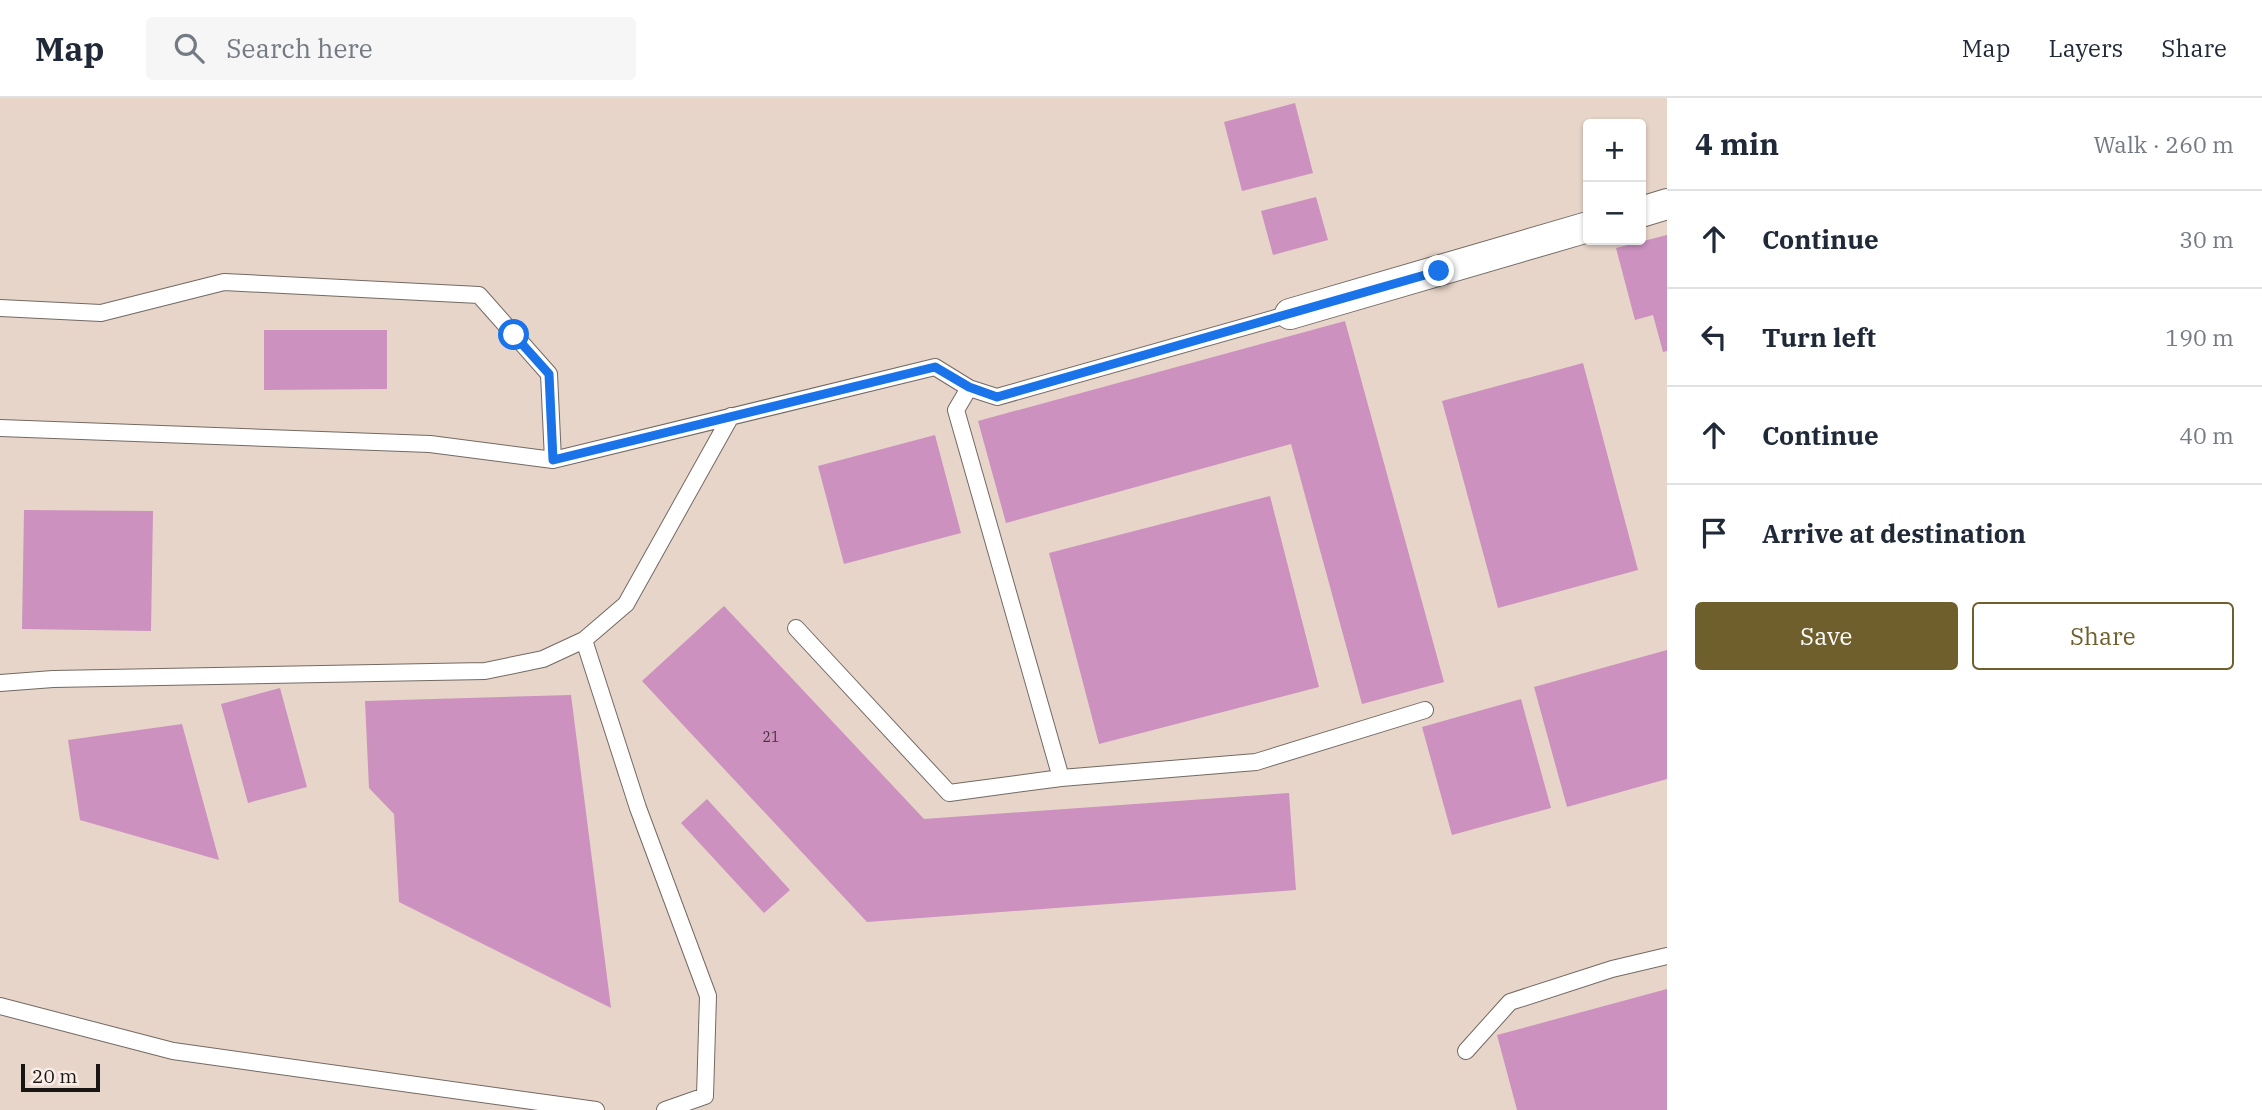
<!DOCTYPE html>
<meta charset="utf-8">
<style>
body{margin:0;font-family:"IBM Plex Serif",serif;background:#f6f6f7;color:#1f2937}
.controls{position:absolute;right:21px;top:21px;display:grid;overflow:hidden;border-radius:7px;box-shadow:0 2px 5px #0004}
.controls button{width:63px;height:63px;display:grid;place-items:center;padding:0;border:0;border-bottom:2px solid #e0e1e3;background:#fff;color:#1f2937;font:35px sans-serif}
.scale{position:absolute;left:21px;bottom:18px;width:79px;box-sizing:border-box;padding-left:7px;border:4px solid #191513;border-top:0;font-size:19px;line-height:24px;white-space:nowrap;color:#191513;-webkit-text-stroke:5px #f9eee7;paint-order:stroke}
.stop{position:absolute;width:21px;height:21px;margin:-16px;border:5px solid #1a73e8;border-radius:50%;background:#fff}
.stop.end{background:#1a73e8;border-color:#fff;box-shadow:0 2px 7px #0008}
.list{margin:0;padding:0;list-style:none}
h2{display:flex;justify-content:space-between;align-items:center;height:91px;margin:0;padding:0 28px;font-size:30px}
h2 small{font-size:23px;font-weight:400;color:#747a83}
.list li{display:grid;grid-template-columns:46px 1fr auto;gap:21px;align-items:center;box-sizing:border-box;height:98px;padding:0 28px;border-top:2px solid #e0e1e3}
.list b{display:block;font-size:26px;white-space:nowrap}
.list em{font-size:23px;font-style:normal;color:#747a83}
.actions{display:flex;gap:14px;padding:21px 28px}
.actions a{flex:1;padding:16px 0;border:2px solid #6e5f2c;border-radius:7px;text-align:center;font-size:24px;color:#6e5f2c}
.actions .main{background:#6e5f2c;color:#fff}
.icon{flex:none;width:38px;height:38px;fill:none;stroke:currentColor;stroke-width:2;stroke-linecap:round;stroke-linejoin:round}
.map{position:relative;flex:none;width:1667px;height:1012px;overflow:hidden}
header{display:flex;align-items:center;gap:42px;box-sizing:border-box;height:98px;padding:0 35px;background:#fff;border-bottom:2px solid #e0e1e3}
header strong{font-size:33px}
nav{display:flex;gap:38px;margin-inline-start:auto;font-size:24px}
.search{width:490px;height:63px;background:#f6f6f7;display:flex;align-items:center;gap:18px;box-sizing:border-box;padding:0 24px;border-radius:7px;color:#747a83;font-size:26px}
main{display:flex}
aside{flex:1;background:#fff}
.map>svg:first-child{display:block}
.built{fill:#e7d5c9;fill-rule:evenodd}
.building{fill:#cc91bf}
.lines{fill:none;stroke-linecap:round;stroke-linejoin:round}
.service-casing{stroke:#736963;stroke-width:18}
.minor-casing{stroke:#736963;stroke-width:32}
.service{stroke:#fff;stroke-width:16}
.minor{stroke:#fff;stroke-width:30}
.route{stroke:#1a73e8;stroke-width:9}
.labels{text-anchor:middle;stroke-width:5;stroke-linejoin:round;paint-order:stroke}
.number-label{font-size:14px;fill:#46343e}
</style>
<header>
<strong>Map</strong>
<div class="search"><svg class="icon" aria-label="search" viewBox="0 0 24 24"><circle cx="10" cy="10" r="6"/><path d="M15 15l6 6"/></svg>Search here</div>
<nav><a>Map</a><a>Layers</a><a>Share</a></nav>
</header>
<main>
<div class="map">
<svg width="1667" height="1012" viewBox="0 0 1667 1012">
<rect width="100%" height="100%" fill="#ece1da"/>
<path class="built" d="M0,0H1667V1012H0ZM1588,26H1641V142H1588Z"/>
<path class="building" d="M1295,5L1313,75L1242,93L1224,24Z
M1316,99L1328,142L1273,157L1261,113Z
M1667,137V253L1663,254L1653,217L1635,222L1616,150Z
M1345,223L1444,584L1362,606L1291,346L1006,425L978,323Z
M264,232H387V291L264,292Z
M1583,265L1638,472L1498,510L1442,303Z
M935,337L961,435L844,466L818,368Z
M1270,398L1319,589L1099,646L1049,455Z
M24,412L153,413L151,533L22,531Z
M724,508L924,721L1289,695L1296,792L867,824L642,583Z
M1667,552V681L1567,709L1534,589Z
M280,590L307,689L248,705L221,606Z
M571,597L611,910L399,804L394,716L369,690L365,603Z
M1521,601L1551,710L1452,737L1422,629Z
M182,626L219,762L80,722L68,642Z
M707,701L790,792L764,815L681,725Z
M1667,891V1012H1517L1497,937Z"/>
<g class="lines">
<defs>
<path id="service" d="M0,210L101,215L224,184L479,197L549,276L553,362
M0,330L430,346L553,362L935,269L969,290L997,299L1290,216
M796,530L949,695L1061,680L956,312L969,290
M584,542L638,710L708,898L705,998L665,1012
M0,585L53,581L485,573L543,561L584,542L626,506L731,318
M1061,680L1256,664L1425,612
M0,908L173,953L596,1012
M1466,953L1510,904L1612,871L1667,858"/>
<path id="minor" d="M1641,114L1667,106
M1290,216L1588,129"/>
</defs>
<use href="#service" class="service-casing"/>
<use href="#minor" class="minor-casing"/>
<use href="#service" class="service"/>
<use href="#minor" class="minor"/>
</g>
<g class="lines">
<path class="route" d="M514,237L549,276L553,362L935,269L969,289L997,299L1439,173"/>
</g>
<g class="labels">
<g class="number-label">
<text x="771" y="644">21</text>
</g>
</g>
</svg>
<div class="controls">
<button>+</button>
<button>−</button>
</div>
<div class="scale">20 m</div>
<div class="stop" style="left:514px;top:237px"></div>
<div class="stop end" style="left:1439px;top:173px"></div>
</div>
<aside>
<h2>4 min<small>Walk · 260 m</small></h2>
<ul class="list">
<li><svg class="icon" aria-label="ahead" viewBox="0 0 24 24"><path d="M12 20V5M6 11l6-6 6 6"/></svg><div><b>Continue</b></div><em>30 m</em></li>
<li><svg class="icon" aria-label="left" viewBox="0 0 24 24"><path d="M17 20v-9H6M10 6l-5 5 5 5"/></svg><div><b>Turn left</b></div><em>190 m</em></li>
<li><svg class="icon" aria-label="ahead" viewBox="0 0 24 24"><path d="M12 20V5M6 11l6-6 6 6"/></svg><div><b>Continue</b></div><em>40 m</em></li>
<li><svg class="icon" aria-label="arrive" viewBox="0 0 24 24"><path d="M6 21V4h12l-3 4 3 4H6"/></svg><div><b>Arrive at destination</b></div></li>
</ul>
<div class="actions"><a class="main">Save</a><a>Share</a></div>
</aside>
</main>
